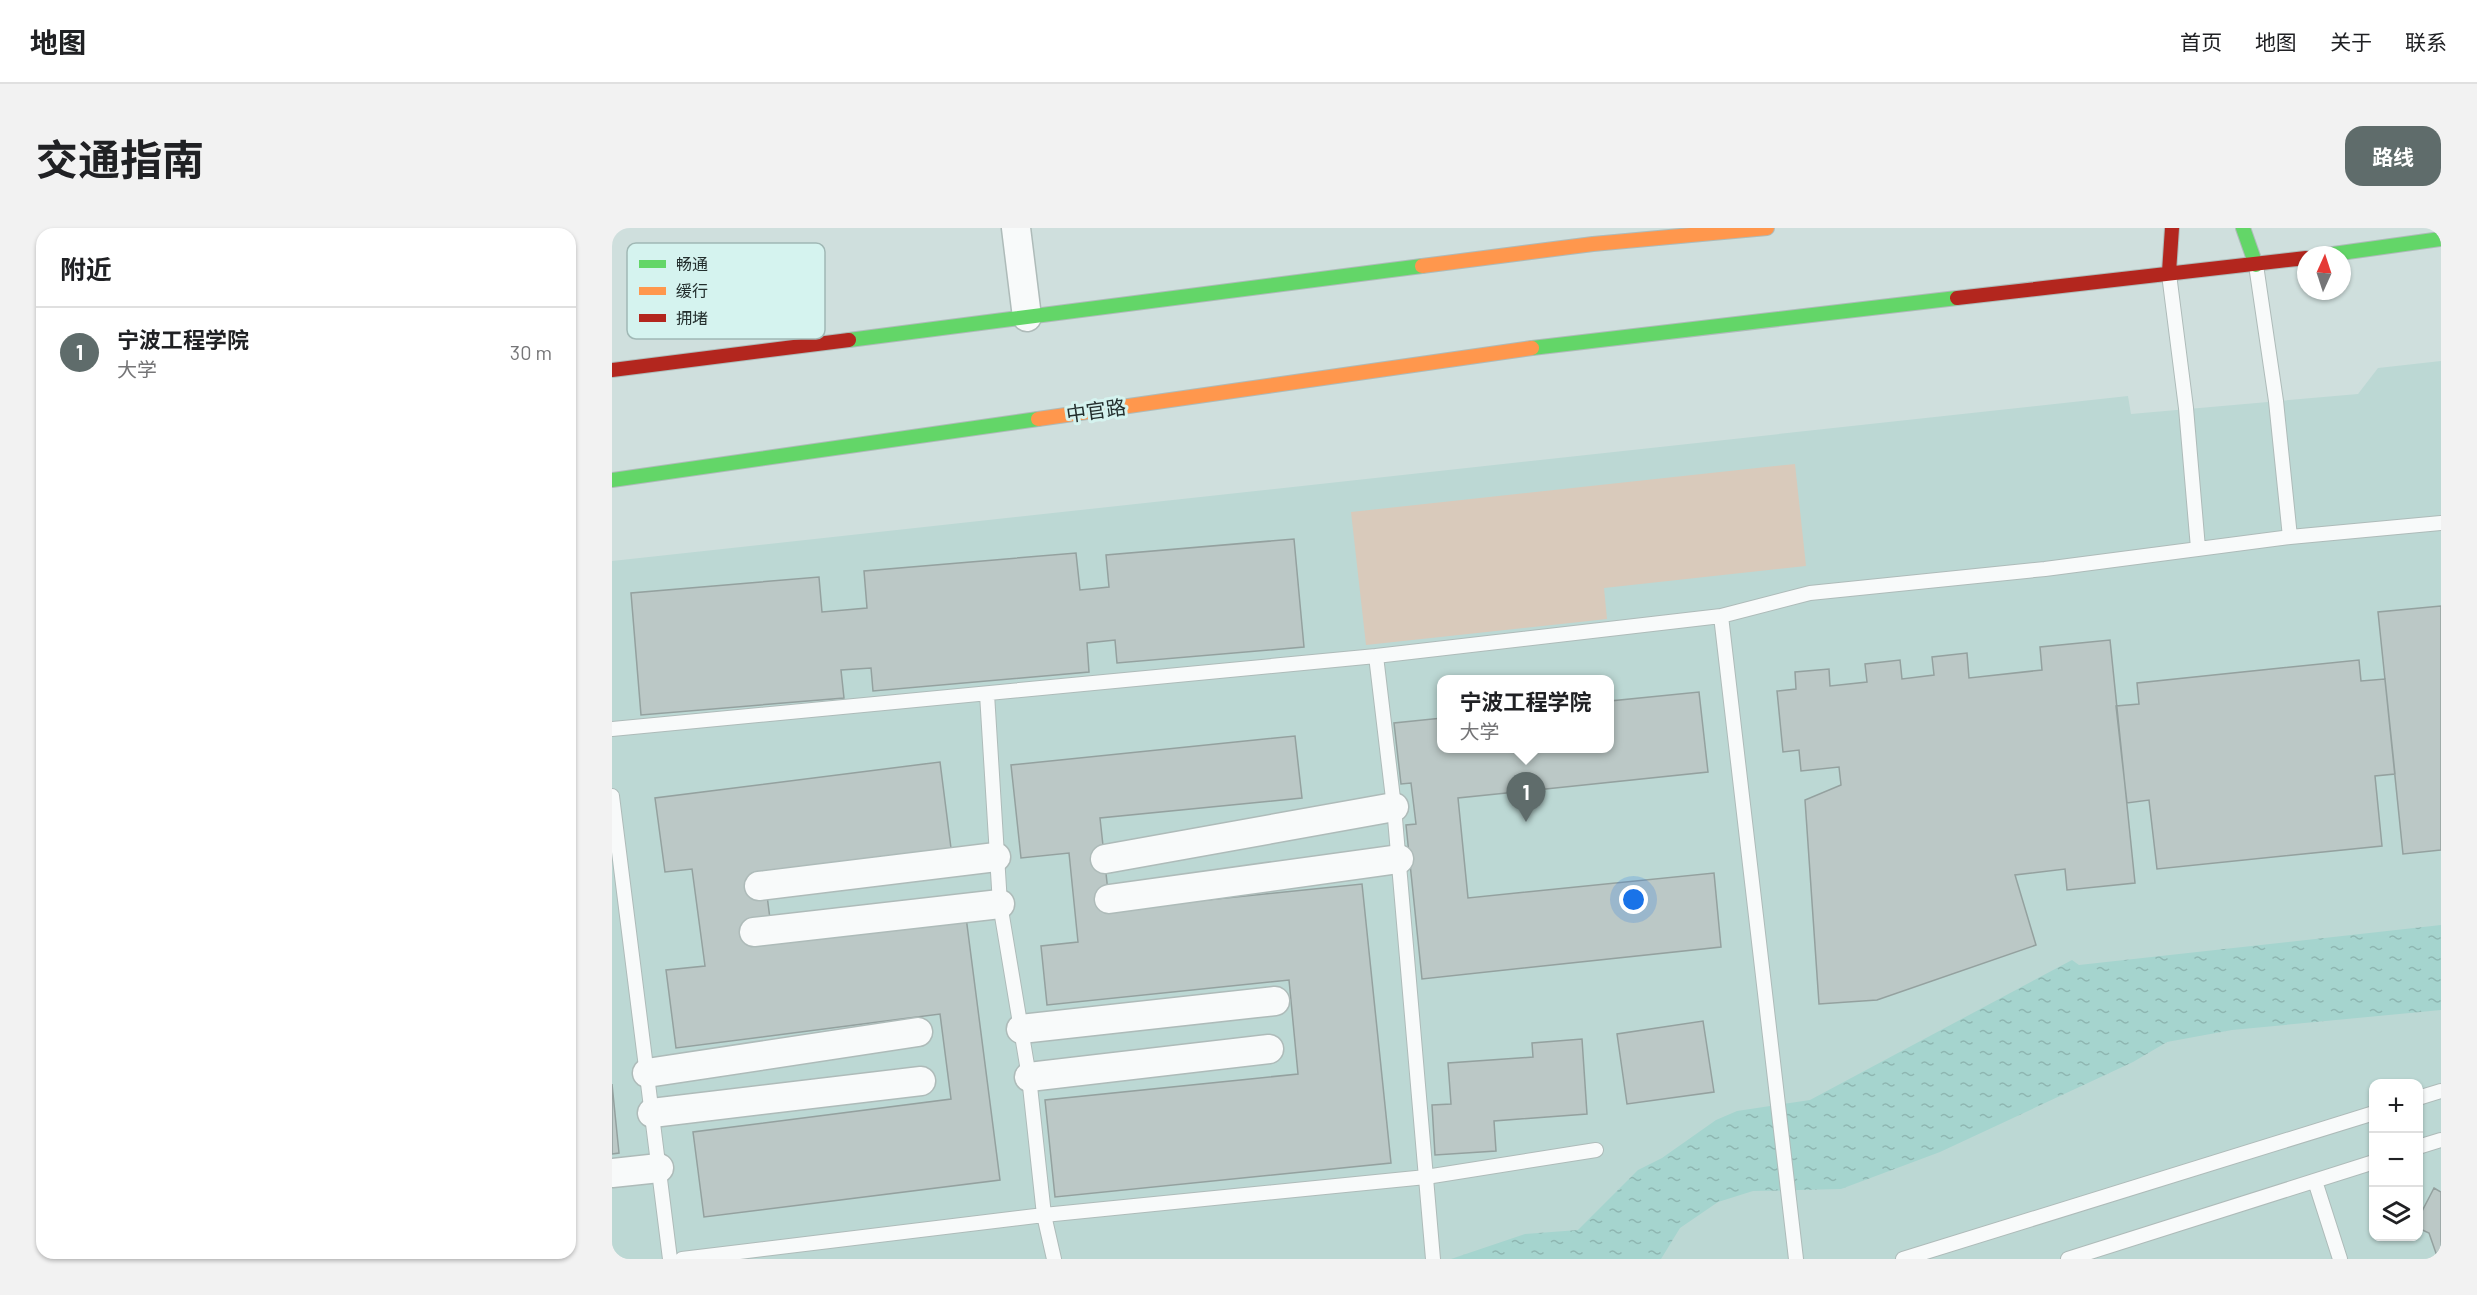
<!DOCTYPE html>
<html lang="zh">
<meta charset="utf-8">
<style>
body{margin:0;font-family:Barlow,"Noto Sans SC",sans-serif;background:#f2f2f2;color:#202124}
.controls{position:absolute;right:18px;bottom:18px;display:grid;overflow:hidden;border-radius:12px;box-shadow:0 2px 4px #0004}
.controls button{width:54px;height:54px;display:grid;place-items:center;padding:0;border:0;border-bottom:2px solid #e0e0e0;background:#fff;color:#202124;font:30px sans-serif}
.compass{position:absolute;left:1685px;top:18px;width:54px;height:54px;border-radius:50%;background:#fff;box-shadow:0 2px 4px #0004;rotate:3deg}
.you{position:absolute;left:1022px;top:672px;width:21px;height:21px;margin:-15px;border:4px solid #fff;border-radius:50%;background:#1a73e8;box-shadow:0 0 0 9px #1a73e833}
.badge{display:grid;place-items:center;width:39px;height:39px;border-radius:50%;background:#5f6c6b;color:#fff;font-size:20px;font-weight:700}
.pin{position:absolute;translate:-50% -50px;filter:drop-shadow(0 2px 3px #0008)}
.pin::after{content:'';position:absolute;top:32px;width:21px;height:18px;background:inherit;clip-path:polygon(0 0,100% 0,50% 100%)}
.popup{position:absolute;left:825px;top:447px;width:177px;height:78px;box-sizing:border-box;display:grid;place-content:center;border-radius:12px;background:#fff;filter:drop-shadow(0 2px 4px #0005);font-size:20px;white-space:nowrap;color:#757577}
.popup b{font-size:22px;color:#202124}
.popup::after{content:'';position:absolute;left:50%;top:100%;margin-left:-12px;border:12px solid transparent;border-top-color:#fff}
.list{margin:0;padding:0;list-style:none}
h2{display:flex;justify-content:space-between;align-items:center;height:78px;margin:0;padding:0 24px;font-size:26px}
h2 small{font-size:20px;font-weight:400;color:#757577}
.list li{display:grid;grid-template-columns:39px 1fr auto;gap:18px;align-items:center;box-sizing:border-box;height:90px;padding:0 24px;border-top:2px solid #e0e0e0}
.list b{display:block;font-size:22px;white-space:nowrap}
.list p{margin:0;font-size:20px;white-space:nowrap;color:#757577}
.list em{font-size:20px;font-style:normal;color:#757577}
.icon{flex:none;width:33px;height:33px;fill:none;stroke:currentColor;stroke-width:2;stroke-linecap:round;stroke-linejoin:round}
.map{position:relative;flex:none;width:1829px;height:1031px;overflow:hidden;border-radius:18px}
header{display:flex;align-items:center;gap:36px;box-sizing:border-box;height:84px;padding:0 30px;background:#fff;border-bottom:2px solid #e0e0e0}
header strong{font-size:28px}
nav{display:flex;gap:33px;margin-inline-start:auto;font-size:21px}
.intro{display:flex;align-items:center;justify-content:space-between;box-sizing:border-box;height:144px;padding:0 36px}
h1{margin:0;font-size:42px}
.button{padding:15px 27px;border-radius:18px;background:#5f6c6b;color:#fff;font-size:21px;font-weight:700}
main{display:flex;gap:36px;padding:0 36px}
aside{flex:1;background:#fff;border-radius:18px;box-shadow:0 2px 4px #0004}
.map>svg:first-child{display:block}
.built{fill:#bcd8d4;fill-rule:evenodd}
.park{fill:#d9cabb}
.water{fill:url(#water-ripples)}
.building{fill:#bbc8c6;stroke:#94a19f;stroke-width:1.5}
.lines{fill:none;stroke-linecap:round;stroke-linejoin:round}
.lane-casing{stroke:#aebbb9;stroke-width:16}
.street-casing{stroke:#aebbb9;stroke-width:31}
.fast-casing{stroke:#aebbb9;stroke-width:16}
.slow-casing{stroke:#aebbb9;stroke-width:16}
.jam-casing{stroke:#aebbb9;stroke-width:16}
.lane{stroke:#f8fafa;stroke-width:14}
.street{stroke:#f8fafa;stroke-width:28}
.fast{stroke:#63d668;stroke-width:14}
.slow{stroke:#ff974d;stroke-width:14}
.jam{stroke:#b3261e;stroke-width:14}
.labels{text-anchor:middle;stroke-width:6;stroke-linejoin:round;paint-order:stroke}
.street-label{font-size:20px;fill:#232e2d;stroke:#d5f3ef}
.key{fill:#d5f3ef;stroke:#a0b8b5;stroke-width:1.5}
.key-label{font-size:16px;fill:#232e2d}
</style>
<header>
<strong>地图</strong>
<nav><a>首页</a><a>地图</a><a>关于</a><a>联系</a></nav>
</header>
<div class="intro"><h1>交通指南</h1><a class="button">路线</a></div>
<main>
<aside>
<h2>附近<small></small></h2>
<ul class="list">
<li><span class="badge">1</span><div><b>宁波工程学院</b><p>大学</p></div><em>30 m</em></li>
</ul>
</aside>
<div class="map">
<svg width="1829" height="1031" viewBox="0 0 1829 1031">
<defs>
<pattern id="water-ripples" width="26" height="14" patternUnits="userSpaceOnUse" patternTransform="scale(1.5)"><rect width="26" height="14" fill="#a5d4ce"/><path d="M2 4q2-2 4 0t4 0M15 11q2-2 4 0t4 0" fill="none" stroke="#8eb6b1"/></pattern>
</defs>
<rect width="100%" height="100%" fill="#cfdfdd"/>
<path class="built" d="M1829,133V1031H0V333L1516,168L1519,186L1746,166L1766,140ZM830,452H998V520H830ZM1762,856H1806V1008H1762Z"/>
<path class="park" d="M1183,236L1194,338L992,360L995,391L754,417L739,284Z"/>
<path class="water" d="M1829,697V782L1620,802L1555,814L1521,834L1328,924L1229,961L1141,963L1106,974L1068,1000L1049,1031H839L913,1006L966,1002L1026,942L1050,930L1104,892L1125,883L1198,872L1460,732L1467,737Z"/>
<path class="building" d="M682,311L692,419L505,435L503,412L475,415L477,444L261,463L259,440L229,442L232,470L29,487L19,365L207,349L210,384L255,380L252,343L464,325L468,362L497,359L494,327Z
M1829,378V622L1791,626L1766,384Z
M1498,412L1523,655L1455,662L1453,641L1403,647L1424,717L1265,772L1207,776L1193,572L1229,557L1227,539L1189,543L1187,522L1171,524L1165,463L1184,461L1183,444L1217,441L1218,458L1255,454L1253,436L1288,432L1290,451L1322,447L1320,429L1355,425L1357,450L1430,442L1428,419Z
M1747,432L1749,453L1773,451L1783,546L1763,548L1770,618L1545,641L1537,572L1515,575L1504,478L1527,476L1525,455Z
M1087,464L1096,544L846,570L856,670L1102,645L1109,719L810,751L794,597L804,596L799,555L789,556L782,495L830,490V520H998V473Z
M683,508L690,570L488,590L498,682L750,656L779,935L443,969L433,872L686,846L677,752L435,777L429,718L466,714L457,625L409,630L399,537Z
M328,534L340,628L153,652L161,714L354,689L388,952L92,989L81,904L339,871L328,786L64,820L54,742L93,738L80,641L53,644L43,570Z
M1091,793L1102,864L1015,876L1005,806Z
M970,811L975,886L882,893L884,923L823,927L820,877L839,876L836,835L921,829L920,815Z
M0,856L7,925L0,926Z
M1822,960L1829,964V1031H1826L1817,1005L1806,1000V991Z"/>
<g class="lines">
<defs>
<path id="lane" d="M1644,37L1664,173L1678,309
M1557,46L1574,180L1586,320
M1109,388L1184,1031
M764,428L1109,388L1198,365L1433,341L1678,309L1829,295
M375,466L388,676L417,849L432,987L442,1031
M0,501L764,428L782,579L821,1031
M0,568L58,1031
M1806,870L1829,863
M1806,919L1829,912
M1703,953L1728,1031
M70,1031L432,987L814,949L984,922
M1291,1031L1762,885
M1456,1031L1762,934"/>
<path id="street" d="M404,0L415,89
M493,631L782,579
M147,658L384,629
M497,671L787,631
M142,704L388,676
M409,801L663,773
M35,845L306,804
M417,849L657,821
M40,885L309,853
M0,945L47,940"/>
<path id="fast" d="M1631,0L1644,37
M1714,27L1829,11
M237,112L810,38
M920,120L1345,70
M0,252L426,191"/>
<path id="slow" d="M810,38L981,16L1155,0
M426,191L920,120"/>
<path id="jam" d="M1557,44L1560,0
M1345,70L1694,30
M0,142L237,112"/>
</defs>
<use href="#lane" class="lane-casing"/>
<use href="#street" class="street-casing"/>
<use href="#fast" class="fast-casing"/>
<use href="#slow" class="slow-casing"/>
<use href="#jam" class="jam-casing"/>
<use href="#lane" class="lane"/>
<use href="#street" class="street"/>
<use href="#fast" class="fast"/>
<use href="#slow" class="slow"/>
<use href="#jam" class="jam"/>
</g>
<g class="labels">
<g class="street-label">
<text transform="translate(484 183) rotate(-8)" y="7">中官路</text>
</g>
</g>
<rect x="15" y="15" width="198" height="96" rx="9" class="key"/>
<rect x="27" y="32" width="27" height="8" fill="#63d668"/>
<rect x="27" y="59" width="27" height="8" fill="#ff974d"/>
<rect x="27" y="86" width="27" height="8" fill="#b3261e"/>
<g class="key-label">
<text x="64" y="42">畅通</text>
<text x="64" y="69">缓行</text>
<text x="64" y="96">拥堵</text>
</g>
</svg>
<div class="controls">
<button>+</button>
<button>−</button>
<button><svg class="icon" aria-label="layers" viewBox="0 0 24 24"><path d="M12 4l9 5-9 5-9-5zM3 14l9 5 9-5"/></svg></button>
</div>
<svg class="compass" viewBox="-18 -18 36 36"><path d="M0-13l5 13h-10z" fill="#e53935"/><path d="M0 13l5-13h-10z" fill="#757577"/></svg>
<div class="you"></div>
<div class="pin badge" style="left:914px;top:594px">1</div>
<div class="popup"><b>宁波工程学院</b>大学</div>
</div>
</main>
